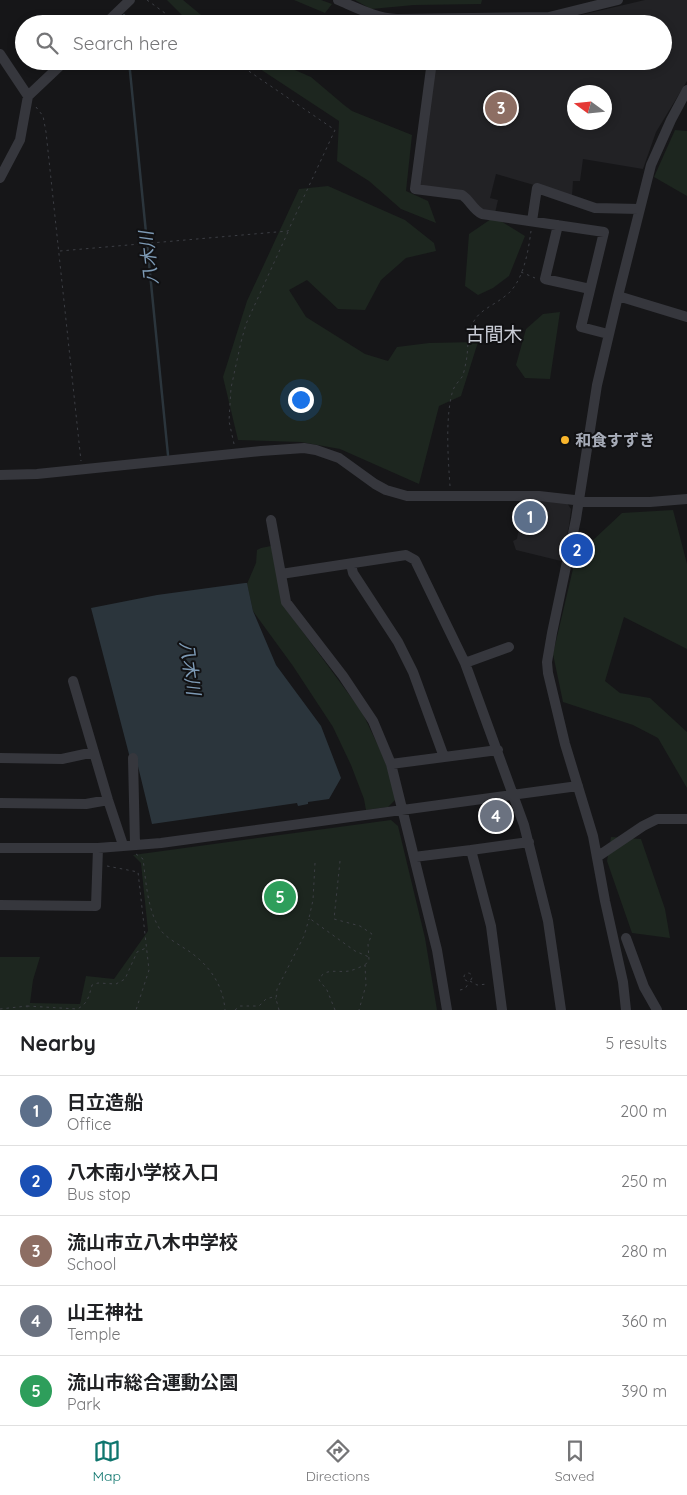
<!DOCTYPE html>
<meta charset="utf-8">
<style>
body{margin:0;font-family:Quicksand,"Noto Sans JP",sans-serif;background:#f2f2f2;color:#202124}
.compass{position:absolute;left:567px;top:85px;width:45px;height:45px;border-radius:50%;background:#fff;box-shadow:0 2px 8px #0003;rotate:285deg}
.you{position:absolute;left:300px;top:399px;width:18px;height:18px;margin:-12px;border:4px solid #fff;border-radius:50%;background:#1a73e8;box-shadow:0 0 0 8px #1a73e833}
.badge{display:grid;place-items:center;width:32px;height:32px;border-radius:50%;background:#0f766e;color:#fff;font-size:16px;font-weight:700}
.pin{position:absolute;translate:-50% -50%;border:2px solid #fff;box-shadow:0 1px 5px #0006}
.list{margin:0;padding:0;list-style:none}
h2{display:flex;justify-content:space-between;align-items:center;height:65px;margin:0;padding:0 20px;font-size:21px}
h2 small{font-size:16px;font-weight:400;color:#757577}
.list li{display:grid;grid-template-columns:32px 1fr auto;gap:15px;align-items:center;box-sizing:border-box;height:70px;padding:0 20px;border-top:1px solid #e0e0e0}
.list b{display:block;font-size:19px;white-space:nowrap}
.list p{margin:0;font-size:16px;white-space:nowrap;color:#757577}
.list em{font-size:16px;font-style:normal;color:#757577}
.icon{flex:none;width:28px;height:28px;fill:none;stroke:currentColor;stroke-width:2;stroke-linecap:round;stroke-linejoin:round}
.map{position:relative;flex:none;width:687px;height:1010px;overflow:hidden}
.search{position:absolute;background:#fff;box-shadow:0 2px 8px #0003;left:15px;right:15px;top:15px;height:55px;display:flex;align-items:center;gap:12px;box-sizing:border-box;padding:0 18px;border-radius:28px;color:#757577;font-size:19px}
.sheet{height:415px;background:#fff}
nav{display:flex;justify-content:space-around;align-items:center;box-sizing:border-box;height:70px;border-top:1px solid #e0e0e0;background:#fff;font-size:14px;color:#757577}
nav a{display:grid;justify-items:center;gap:2px}
nav .on{color:#0f766e}
.map>svg:first-child{display:block}
.built{fill:#222225;fill-rule:evenodd}
.green{fill:#1d261f}
.water{fill:#2b353c}
.lines{fill:none;stroke-linecap:round;stroke-linejoin:round}
.stream{stroke:#2b353c;stroke-width:2.5}
.path{stroke:#3c3e44;stroke-width:1;stroke-dasharray:2.5 4;stroke-linecap:butt}
.minor{stroke:#36373d;stroke-width:10}
.poi-dot{fill:#f9b62c;stroke:#111113;stroke-width:2}
.labels{text-anchor:middle;stroke-width:4;stroke-linejoin:round;paint-order:stroke}
.poi-label{font-size:16px;font-weight:bold;fill:#a7acb8;stroke:#111113;text-anchor:start}
.water-label{font-size:18px;font-style:italic;fill:#7d9ab5;stroke:#111113}
.quarter-label{font-size:19px;fill:#c8cbd4;stroke:#111113}
</style>
<div class="map">
<svg width="687" height="1010" viewBox="0 0 687 1010">
<rect width="100%" height="100%" fill="#161618"/>
<path class="built" d="M645,0H687V81L656,132L643,169L583,159L580,181H573L572,196L496,174L490,198L498,200L495,213L478,208L465,192L417,185L435,61H663V24H441V22H551ZM574,92H604V122H574Z
M523,500L567,503L571,509L569,526L561,561L516,550L513,541L517,539Z"/>
<path class="green" d="M167,0H183L212,24H191Z
M294,0H321L332,4L325,13Z
M355,0H482L481,4L414,5L371,9Z
M248,61H274L311,77L344,105L352,111L412,135L406,191L428,201L436,223L401,209L369,181L337,161L339,121Z
M675,130L687,131V196L654,177Z
M328,186L405,220L434,243L436,251L406,258L381,280L365,310L338,309L307,280L289,290L306,317L365,354L388,361L397,347L429,343L478,342L461,396L439,406L419,484L340,449L301,442L238,440L223,377L247,301L299,189Z
M494,217L525,236L509,276L493,288L478,295L465,286L469,234Z
M560,312L550,379L525,378L516,365L526,329L543,314Z
M673,510L687,564V649L624,617L605,681L620,693L650,698L687,732V788L658,738L633,725L563,702L553,654L576,556L622,513Z
M271,546L283,605L362,712L384,758L397,798L388,807L366,810L364,799L351,765L333,727L293,666L253,611L247,584L256,563L257,550L261,548Z
M391,820L398,826L425,938L437,1010H0V957H40L33,980L30,1003L80,1004L86,976L114,979L148,931L141,863L133,855Z
M611,837L641,839L665,909L670,938L632,933L607,861Z"/>
<path class="water" d="M245,583H247L253,611L276,665L321,726L341,778L329,799L308,802V804L298,806L297,803L152,824L136,758H130L91,608L157,595Z"/>
<g class="lines">
<path class="stream" d="M124,15L125,24
M129,61L168,455"/>
<path class="path" d="M147,0L180,24
M36,107L43,116L46,132L81,461
M60,251L288,231L335,130L234,61
M521,272L535,278
M234,444L229,421L231,388L241,342L246,324L288,232
M450,486C448,458 445,415 453,390C455,385 459,381 462,377C464,373 465,367 466,362C469,348 466,335 474,321C480,310 494,305 504,297C523,284 528,253 531,231
M136,854L143,859C146,881 147,906 158,926C163,936 175,942 184,948C207,962 223,983 225,1010
M340,861L334,919L360,926L372,934L368,944L369,960L365,965
M315,863L313,900L309,918L355,951L369,957
M107,866L138,872L149,970L136,1010
M464 977a4 4 0 1 1 8 0a4 4 0 1 1-8 0Z
M470,981L477,985L488,984
M460,990C465,989 468,987 468,981
M27,1006L77,1009C88,1004 89,996 92,985L98,983L116,984L125,979L137,952L146,948
M0,1009L27,1006V1010
M235,1010L240,1006H259L266,999L273,997L276,999
M279,1010L276,999L277,989L304,936L309,919
M335,1010L327,990L319,980C324,967 338,973 349,971C354,970 360,967 365,965L366,985L359,1010"/>
<path class="minor" d="M338,0C357,8 376,18 397,19L549,17L618,0
M105,24L130,0
M0,54L28,96
M432,61L415,189L462,195C470,200 473,210 482,214L604,232L581,327L608,334
M0,178L20,140L28,96L65,61
M532,221L537,188L595,208L639,209
M558,225L545,279L590,289
M618,296L687,317
M0,475L37,474L261,451L304,448L316,450L339,458L375,484L386,490L407,496H539L592,502H650L687,499
M271,520L286,602L343,676L373,721L391,764L437,950L447,1010
M351,564L353,573L398,642L413,672L444,757
M281,574L406,555L415,560L465,663
M509,647L465,663L524,825L548,921L561,1010
M73,681L108,800L123,845
M0,758L62,759L94,752
M133,758L135,844
M391,764L498,750
M0,803L86,804L108,800
M0,848H98L161,843L578,786
M471,850L529,842
M414,857L471,850L491,926L502,1010
M597,857L643,826L657,819H687
M0,905L96,906L98,848
M626,938L644,987L657,1010
M626,1010L623,982L605,901L593,836L565,744L548,673L547,662L552,633L576,519L597,385L618,296L651,165L671,120L687,90"/>
</g>
<circle class="poi-dot" cx="565" cy="440" r="5"/>
<g class="labels">
<g class="poi-label">
<text x="575" y="446">和食すずき</text>
</g>
<g class="water-label">
<text transform="translate(149 258) rotate(-96)" y="6">八木川</text>
<text transform="translate(190 668) rotate(82)" y="6">八木川</text>
</g>
<g class="quarter-label">
<text x="494" y="341">古間木</text>
</g>
</g>
</svg>
<svg class="compass" viewBox="-18 -18 36 36"><path d="M0-13l5 13h-10z" fill="#e53935"/><path d="M0 13l5-13h-10z" fill="#757577"/></svg>
<div class="you"></div>
<div class="pin badge" style="left:530px;top:517px;background:#5c6f8a">1</div>
<div class="pin badge" style="left:577px;top:550px;background:#1a4fb4">2</div>
<div class="pin badge" style="left:501px;top:108px;background:#8d6e63">3</div>
<div class="pin badge" style="left:496px;top:816px;background:#6b7280">4</div>
<div class="pin badge" style="left:280px;top:897px;background:#2e9e5b">5</div>
<div class="search"><svg class="icon" aria-label="search" viewBox="0 0 24 24"><circle cx="10" cy="10" r="6"/><path d="M15 15l6 6"/></svg>Search here</div>
</div>
<section class="sheet">
<h2>Nearby<small>5 results</small></h2>
<ul class="list">
<li><span class="badge" style="background:#5c6f8a">1</span><div><b>日立造船</b><p>Office</p></div><em>200 m</em></li>
<li><span class="badge" style="background:#1a4fb4">2</span><div><b>八木南小学校入口</b><p>Bus stop</p></div><em>250 m</em></li>
<li><span class="badge" style="background:#8d6e63">3</span><div><b>流山市立八木中学校</b><p>School</p></div><em>280 m</em></li>
<li><span class="badge" style="background:#6b7280">4</span><div><b>山王神社</b><p>Temple</p></div><em>360 m</em></li>
<li><span class="badge" style="background:#2e9e5b">5</span><div><b>流山市総合運動公園</b><p>Park</p></div><em>390 m</em></li>
</ul>
</section>
<nav>
<a class="on"><svg class="icon" aria-label="map" viewBox="0 0 24 24"><path d="M3 6l6-2 6 2 6-2v14l-6 2-6-2-6 2zM9 4v14M15 6v14"/></svg>Map</a>
<a><svg class="icon" aria-label="directions" viewBox="0 0 24 24"><path d="M12 3l9 9-9 9-9-9zM9 14v-3h6M13 9l2 2-2 2"/></svg>Directions</a>
<a><svg class="icon" aria-label="saved" viewBox="0 0 24 24"><path d="M7 4h10v16l-5-4-5 4z"/></svg>Saved</a>
</nav>
